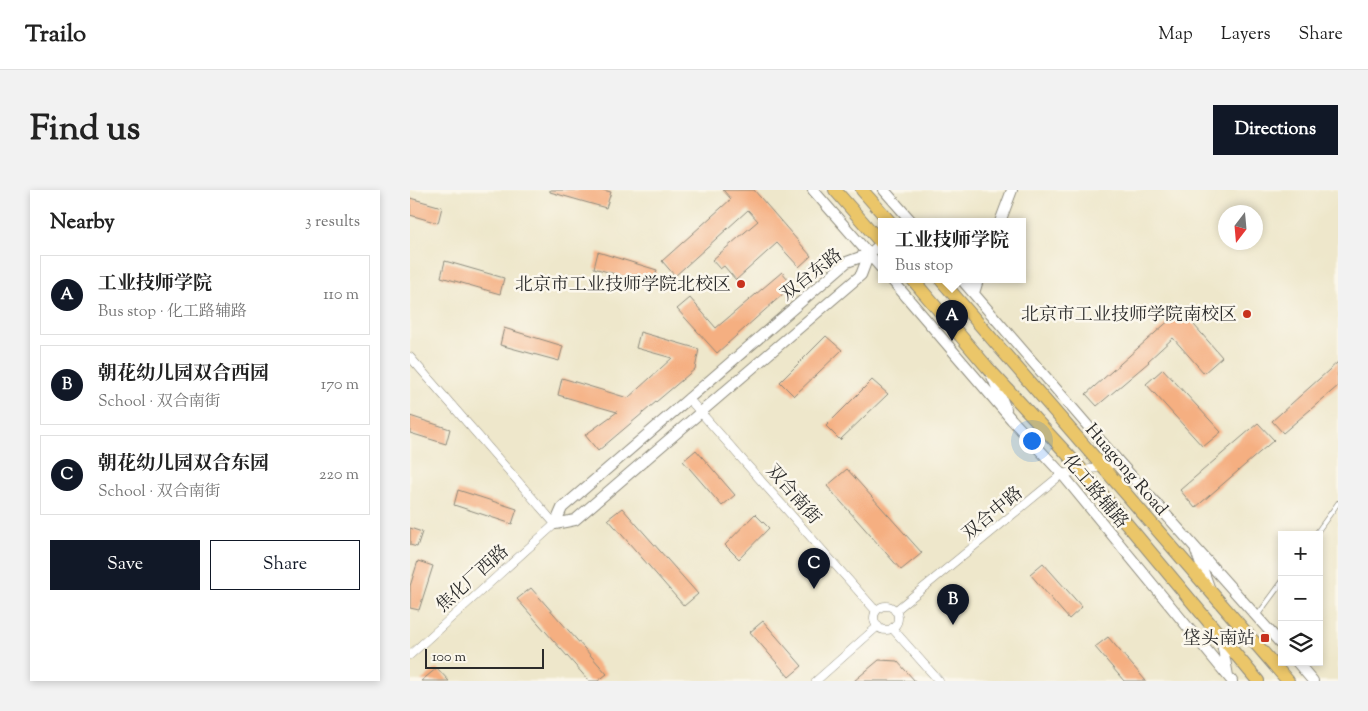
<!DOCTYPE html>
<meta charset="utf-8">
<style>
body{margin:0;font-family:"Sorts Mill Goudy","Noto Serif SC",serif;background:#f2f2f2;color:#222}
.controls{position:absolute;right:15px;bottom:15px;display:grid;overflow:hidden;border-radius:0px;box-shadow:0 2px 8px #0003}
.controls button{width:45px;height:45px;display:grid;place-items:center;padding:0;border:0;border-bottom:1px solid #e0e0e0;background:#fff;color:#222;font:25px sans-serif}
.compass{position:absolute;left:808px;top:15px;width:45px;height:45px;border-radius:50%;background:#fff;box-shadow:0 2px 8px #0003;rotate:196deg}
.scale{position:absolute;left:15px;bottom:12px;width:119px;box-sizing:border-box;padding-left:5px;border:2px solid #2b2b2b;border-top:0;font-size:14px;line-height:18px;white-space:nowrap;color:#2b2b2b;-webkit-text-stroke:4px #fbf7ec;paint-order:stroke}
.you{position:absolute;left:621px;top:250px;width:18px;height:18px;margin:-12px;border:4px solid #fff;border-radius:50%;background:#1a73e8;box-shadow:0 0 0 8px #1a73e833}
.badge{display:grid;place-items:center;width:32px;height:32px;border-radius:50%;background:#111827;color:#fff;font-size:16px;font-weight:700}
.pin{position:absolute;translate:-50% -41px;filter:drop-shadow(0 1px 2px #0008)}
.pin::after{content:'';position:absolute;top:26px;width:18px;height:15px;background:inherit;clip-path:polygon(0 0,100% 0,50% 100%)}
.popup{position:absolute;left:468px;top:28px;width:148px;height:65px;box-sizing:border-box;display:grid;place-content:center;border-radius:0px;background:#fff;filter:drop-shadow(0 1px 4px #0005);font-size:16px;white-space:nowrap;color:#767676}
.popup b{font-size:19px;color:#222}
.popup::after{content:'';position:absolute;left:50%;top:100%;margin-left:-10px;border:10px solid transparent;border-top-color:#fff}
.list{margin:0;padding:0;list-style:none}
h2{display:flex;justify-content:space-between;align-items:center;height:65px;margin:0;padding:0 20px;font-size:21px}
h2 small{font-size:16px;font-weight:400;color:#767676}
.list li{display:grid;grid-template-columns:32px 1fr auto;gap:15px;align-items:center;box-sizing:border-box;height:80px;margin:0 10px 10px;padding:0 10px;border:1px solid #e0e0e0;border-radius:0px}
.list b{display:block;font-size:19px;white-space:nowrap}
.list p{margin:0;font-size:16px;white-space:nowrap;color:#767676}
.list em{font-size:16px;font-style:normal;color:#767676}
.actions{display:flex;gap:10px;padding:15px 20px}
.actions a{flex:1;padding:11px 0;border:1px solid #111827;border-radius:0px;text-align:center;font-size:18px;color:#111827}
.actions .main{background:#111827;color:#fff}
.icon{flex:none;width:28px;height:28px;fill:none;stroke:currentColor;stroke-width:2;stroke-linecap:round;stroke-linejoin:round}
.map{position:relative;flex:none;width:928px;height:491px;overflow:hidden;border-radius:0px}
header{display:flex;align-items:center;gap:30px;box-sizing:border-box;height:70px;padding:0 25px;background:#fff;border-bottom:1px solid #e0e0e0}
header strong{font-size:24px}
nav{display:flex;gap:28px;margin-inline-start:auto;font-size:18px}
.intro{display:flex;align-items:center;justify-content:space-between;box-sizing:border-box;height:120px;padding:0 30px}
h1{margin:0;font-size:35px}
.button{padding:12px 22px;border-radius:0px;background:#111827;color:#fff;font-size:18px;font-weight:700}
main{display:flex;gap:30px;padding:0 30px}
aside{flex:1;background:#fff;border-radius:0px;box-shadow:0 2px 8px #0003}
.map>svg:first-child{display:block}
.building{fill:#f5af81}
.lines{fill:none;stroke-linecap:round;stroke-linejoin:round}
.service-casing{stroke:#8c897b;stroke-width:5.5}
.minor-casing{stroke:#8c897b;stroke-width:9}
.tertiary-casing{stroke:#8c897b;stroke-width:12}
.primary-casing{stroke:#8c897b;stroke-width:14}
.service{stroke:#fff;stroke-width:4}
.minor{stroke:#fff;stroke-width:8}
.tertiary{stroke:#fff;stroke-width:10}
.primary{stroke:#ebc669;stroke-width:12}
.poi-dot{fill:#c8321e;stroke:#fbf7ec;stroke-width:2}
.labels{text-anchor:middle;stroke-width:5;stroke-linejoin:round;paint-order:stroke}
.street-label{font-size:18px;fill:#2b2b2b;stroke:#fbf7ec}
.poi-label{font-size:18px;fill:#2b2b2b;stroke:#fbf7ec;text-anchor:end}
</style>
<header>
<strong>Trailo</strong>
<nav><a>Map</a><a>Layers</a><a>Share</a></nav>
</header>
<div class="intro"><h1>Find us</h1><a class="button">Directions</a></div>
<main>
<aside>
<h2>Nearby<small>3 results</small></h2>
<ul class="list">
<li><span class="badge">A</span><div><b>工业技师学院</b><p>Bus stop · 化工路辅路</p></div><em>110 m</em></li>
<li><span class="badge">B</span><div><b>朝花幼儿园双合西园</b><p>School · 双合南街</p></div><em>170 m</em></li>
<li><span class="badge">C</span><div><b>朝花幼儿园双合东园</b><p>School · 双合南街</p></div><em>220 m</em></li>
</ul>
<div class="actions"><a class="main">Save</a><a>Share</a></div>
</aside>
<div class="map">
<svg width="928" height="491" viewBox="0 0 928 491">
<rect width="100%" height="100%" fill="#fbf7ec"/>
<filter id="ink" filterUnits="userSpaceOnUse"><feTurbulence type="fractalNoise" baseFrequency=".02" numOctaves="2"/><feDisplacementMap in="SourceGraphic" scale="10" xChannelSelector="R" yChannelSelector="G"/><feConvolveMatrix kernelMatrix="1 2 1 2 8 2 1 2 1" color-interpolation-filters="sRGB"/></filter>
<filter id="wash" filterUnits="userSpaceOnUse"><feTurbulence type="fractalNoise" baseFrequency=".0096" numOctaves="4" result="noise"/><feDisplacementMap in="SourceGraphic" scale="20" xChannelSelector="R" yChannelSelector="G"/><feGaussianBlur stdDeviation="1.12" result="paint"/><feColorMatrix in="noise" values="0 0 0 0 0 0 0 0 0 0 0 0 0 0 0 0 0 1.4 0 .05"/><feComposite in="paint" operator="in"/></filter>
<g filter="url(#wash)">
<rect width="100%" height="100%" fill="#eee7cb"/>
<g id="blocks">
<path class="building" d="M140,0H193L201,2L196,18L140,2Z
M313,0H344L401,66L389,77L367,53L326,90L314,76L310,79L302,70L348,31L338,20L265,86L252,71L321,9Z
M0,8L32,17L28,33L0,25Z
M188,62L247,80L243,95L184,78Z
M35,71L94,88L90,104L31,87Z
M372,82L383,95L307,163L267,119L280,108L306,138Z
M771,120L812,167L794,183L763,148L738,171L739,172L687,216L676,204Z
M94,138L153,156L149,171L90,155Z
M230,142L289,159L285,179L188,261L175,245L207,222L148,205L152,188L218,208L262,168L226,158Z
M416,146L432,160L384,206L370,192Z
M928,172V196L873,243L862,231Z
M753,179L811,242L793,257L736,194Z
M462,190L478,204L430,250L416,236Z
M0,226L40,239L36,254L0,243Z
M848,233L864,250L785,318L770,300Z
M286,260L325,305L312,316L273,271Z
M437,279L512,363L491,380L417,296Z
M48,300L107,319L102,334L44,315Z
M212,318L288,404L274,416L198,329Z
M345,324L359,338L329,369L315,355Z
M0,338L12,342L7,357L0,355Z
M8,371L23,376L9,420L0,418V396Z
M633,373L672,417L659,429L620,384Z
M121,398L197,484L188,491H179L107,409Z
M353,431L392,476L379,487L340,442Z
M698,447L736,491H714L685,457Z
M469,470L487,471L505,491H444Z
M27,478L39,491H11Z"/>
</g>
</g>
<g filter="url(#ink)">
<use href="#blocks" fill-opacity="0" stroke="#8c897b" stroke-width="1"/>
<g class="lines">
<defs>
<path id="service" d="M905,345L928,313
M847,426L872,392"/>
<path id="minor" d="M0,167L145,334L0,465
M278,208L466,421
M464 428a12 12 0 1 1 24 0a12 12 0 1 1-24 0Z
M485,421L652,284L692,277L709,272
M482,438L529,491
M406,491L468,436"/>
<path id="tertiary" d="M403,0L472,79
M474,0L502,32
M590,32L602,0
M482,90L602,230L652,284L822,491
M552,90L709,272L872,455
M564,103L568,90
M581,184L596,219
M145,334L152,318L437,72L459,64L472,53
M145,334L165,330L451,85L459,64
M786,361L799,397
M811,448L818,486
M887,472L903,491"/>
<path id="primary" d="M425,0L472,54
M452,0L480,32
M503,90L577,177L672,280L848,491
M531,90L878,491"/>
</defs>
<use href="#service" class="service-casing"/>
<use href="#minor" class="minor-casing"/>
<use href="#tertiary" class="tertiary-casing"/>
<use href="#primary" class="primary-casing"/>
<use href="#service" class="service"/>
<use href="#minor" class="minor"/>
<use href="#tertiary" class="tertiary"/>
<use href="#primary" class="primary"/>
</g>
</g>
<g class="poi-dot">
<circle cx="331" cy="94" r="5"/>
<circle cx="837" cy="124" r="5"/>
<rect x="850" y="443" width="10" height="10" rx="2.5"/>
</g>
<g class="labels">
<g class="street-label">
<text transform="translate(401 84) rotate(-38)" y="6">双台东路</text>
<text transform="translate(717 279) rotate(49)" y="6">Huagong Road</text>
<text transform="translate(686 301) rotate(50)" y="6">化工路辅路</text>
<text transform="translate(384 304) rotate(49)" y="6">双合南街</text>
<text transform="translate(582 323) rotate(-40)" y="6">双合中路</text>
<text transform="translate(62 388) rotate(-42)" y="6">焦化厂西路</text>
</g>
<g class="poi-label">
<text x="321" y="100">北京市工业技师学院北校区</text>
<text x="827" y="130">北京市工业技师学院南校区</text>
<text x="845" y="454">垡头南站</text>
</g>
</g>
</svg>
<div class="controls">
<button>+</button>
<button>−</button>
<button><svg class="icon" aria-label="layers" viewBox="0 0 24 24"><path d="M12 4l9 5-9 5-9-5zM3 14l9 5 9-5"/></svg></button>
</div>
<svg class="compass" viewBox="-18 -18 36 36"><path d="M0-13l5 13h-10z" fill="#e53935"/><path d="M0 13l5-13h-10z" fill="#767676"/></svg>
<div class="scale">100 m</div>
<div class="you"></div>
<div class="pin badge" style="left:542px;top:151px">A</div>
<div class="popup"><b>工业技师学院</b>Bus stop</div>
<div class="pin badge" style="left:543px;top:435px">B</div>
<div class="pin badge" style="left:404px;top:399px">C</div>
</div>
</main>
